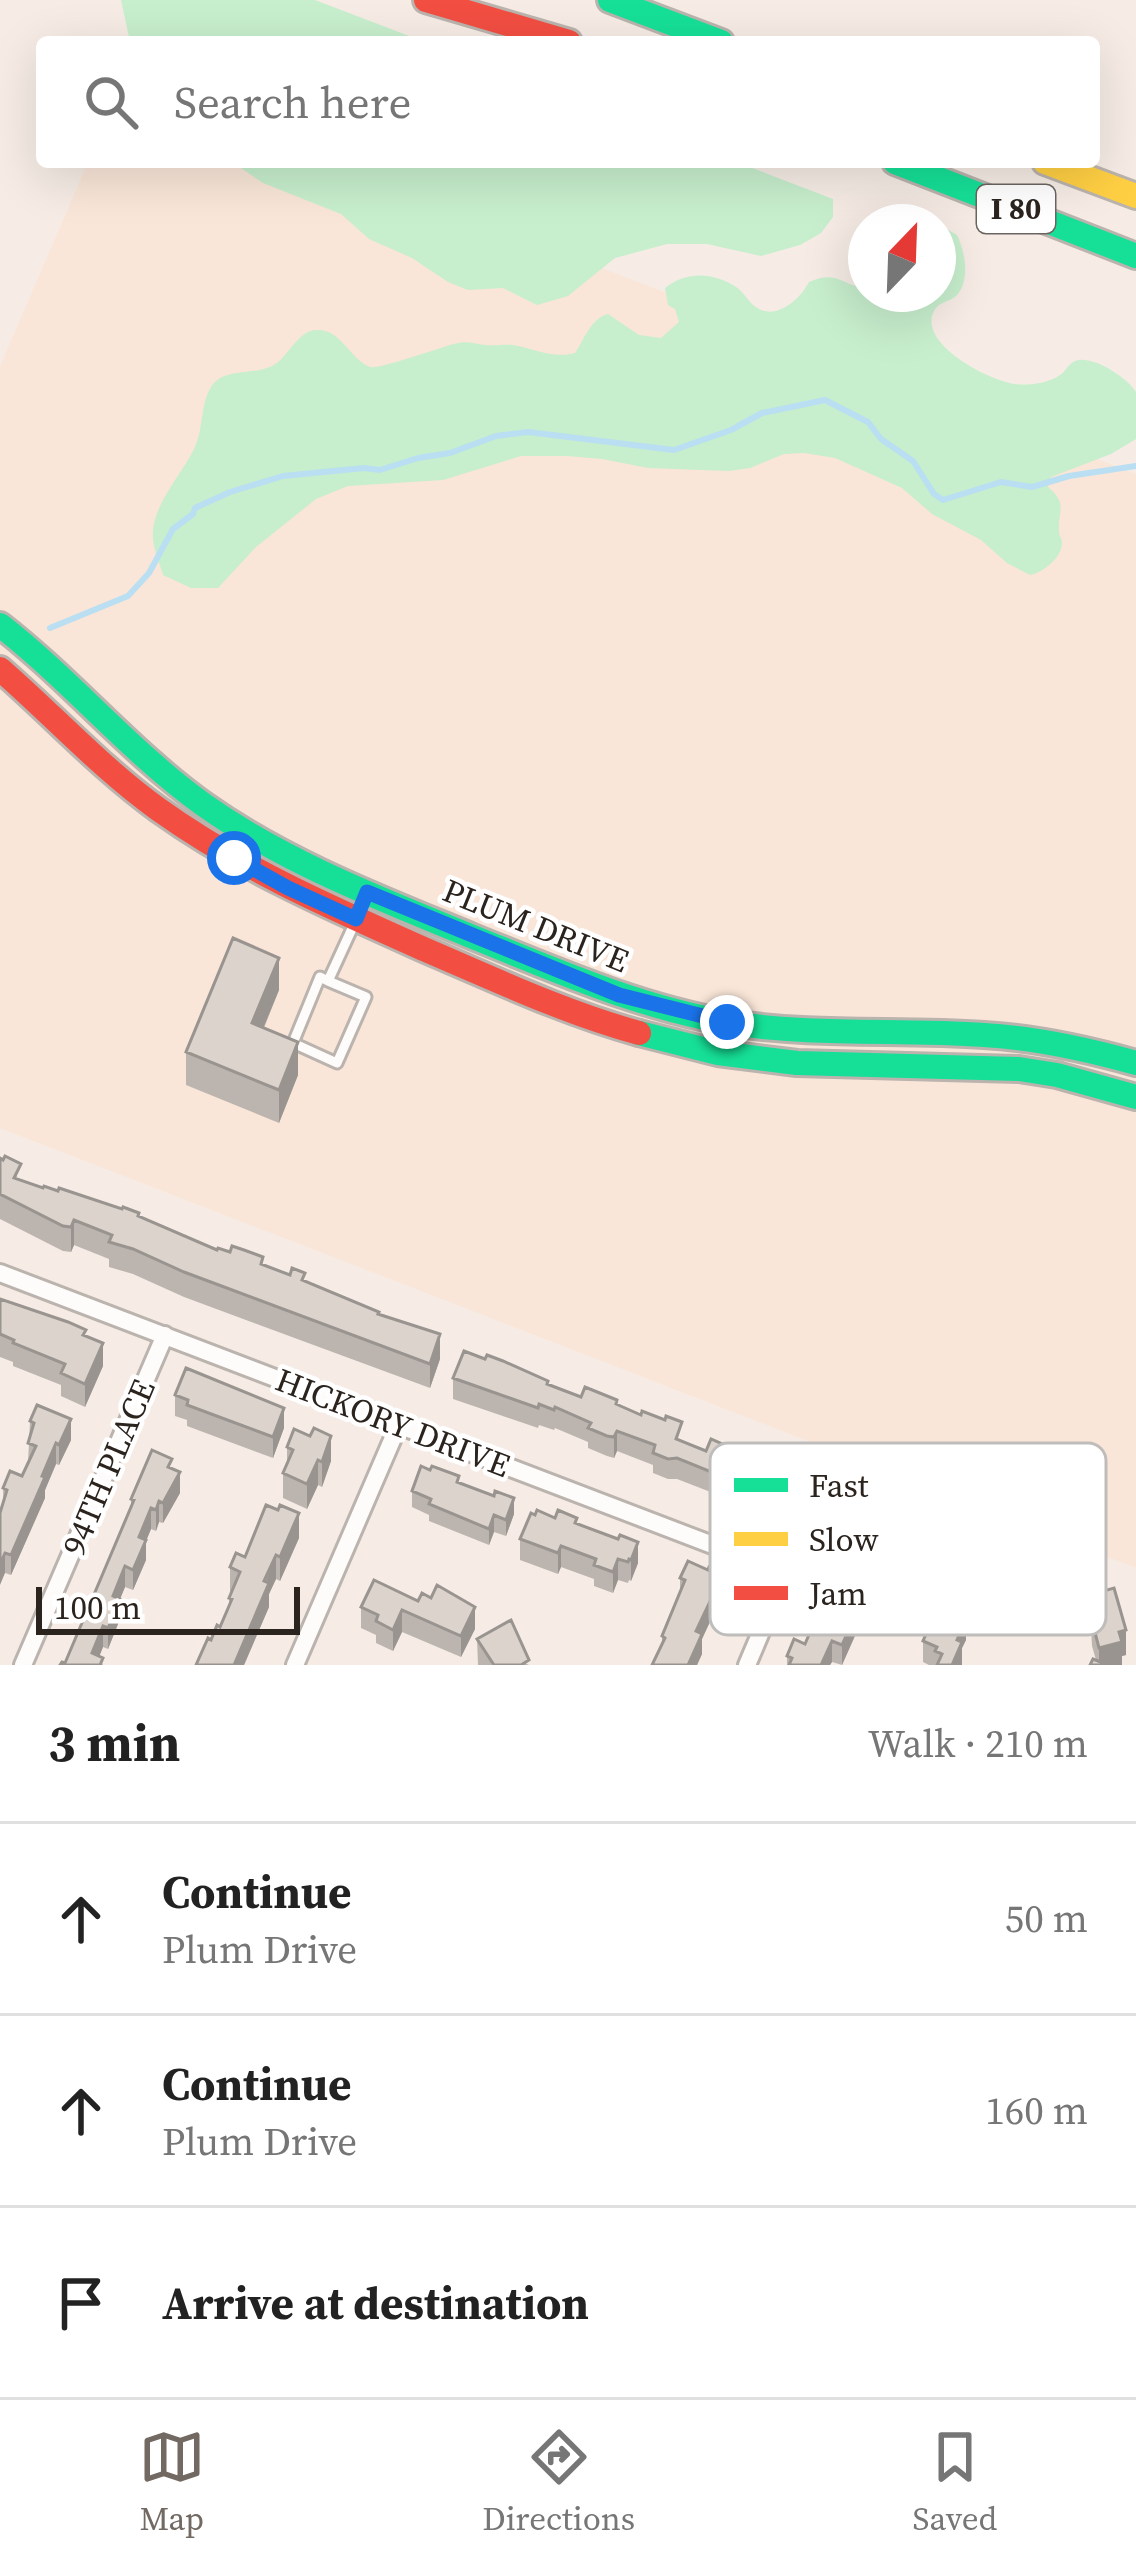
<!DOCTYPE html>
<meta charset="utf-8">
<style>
body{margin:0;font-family:"Source Serif 4",serif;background:#f2f2f2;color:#222}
.compass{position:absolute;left:848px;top:204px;width:108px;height:108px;border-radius:50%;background:#fff;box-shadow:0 12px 48px #0002;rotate:23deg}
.scale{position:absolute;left:36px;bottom:30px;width:264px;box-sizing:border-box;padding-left:12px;border:6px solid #2b231d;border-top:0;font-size:33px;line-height:42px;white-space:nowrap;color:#2b231d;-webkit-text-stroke:9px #fff;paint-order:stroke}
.stop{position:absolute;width:36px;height:36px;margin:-27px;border:9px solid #1a73e8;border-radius:50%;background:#fff}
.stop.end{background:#1a73e8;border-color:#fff;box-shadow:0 3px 12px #0008}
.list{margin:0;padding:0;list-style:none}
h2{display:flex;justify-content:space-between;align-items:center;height:156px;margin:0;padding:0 48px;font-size:51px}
h2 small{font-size:39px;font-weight:400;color:#767676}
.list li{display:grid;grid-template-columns:78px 1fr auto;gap:36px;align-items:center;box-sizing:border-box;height:192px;padding:0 48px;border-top:3px solid #e0e0e0}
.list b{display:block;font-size:45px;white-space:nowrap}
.list p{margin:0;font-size:39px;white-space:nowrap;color:#767676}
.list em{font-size:39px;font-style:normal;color:#767676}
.icon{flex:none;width:66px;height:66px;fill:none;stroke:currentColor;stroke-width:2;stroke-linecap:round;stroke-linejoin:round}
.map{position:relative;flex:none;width:1136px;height:1665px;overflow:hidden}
.search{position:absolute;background:#fff;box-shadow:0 12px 48px #0002;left:36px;right:36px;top:36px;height:132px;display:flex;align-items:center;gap:30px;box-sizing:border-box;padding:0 42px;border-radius:12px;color:#767676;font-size:45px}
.sheet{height:732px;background:#fff}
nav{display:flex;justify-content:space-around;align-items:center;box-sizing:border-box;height:168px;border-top:3px solid #e0e0e0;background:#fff;font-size:33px;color:#767676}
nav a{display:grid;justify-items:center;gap:6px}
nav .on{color:#726963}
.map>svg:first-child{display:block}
.built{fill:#f9e6d8}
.green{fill:#c7eecd}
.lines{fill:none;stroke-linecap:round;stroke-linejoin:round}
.stream{stroke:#badff2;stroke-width:6}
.lane-casing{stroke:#bbb3ad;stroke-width:15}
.street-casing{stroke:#bbb3ad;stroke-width:22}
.fast-casing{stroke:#bbb3ad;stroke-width:30}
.slow-casing{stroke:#bbb3ad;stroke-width:30}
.jam-casing{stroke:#bbb3ad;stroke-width:30}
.lane{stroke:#fefcfb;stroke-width:9}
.street{stroke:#fefcfb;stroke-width:16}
.fast{stroke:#16e098;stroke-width:24}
.slow{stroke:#ffcf43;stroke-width:24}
.jam{stroke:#f24e42;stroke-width:24}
.wall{fill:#bcb5af}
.shaded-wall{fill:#99948f}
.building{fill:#dbd3cc;stroke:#99948f;stroke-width:3}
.route{stroke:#1a73e8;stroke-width:15}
.labels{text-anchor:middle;stroke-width:9;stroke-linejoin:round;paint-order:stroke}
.shield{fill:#fff;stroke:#6b6561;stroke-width:3}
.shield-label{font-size:30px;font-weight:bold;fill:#2b231d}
.street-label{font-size:33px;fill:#2b231d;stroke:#fff}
.key{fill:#fff;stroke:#bfbdbb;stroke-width:3}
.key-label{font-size:33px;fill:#2b231d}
</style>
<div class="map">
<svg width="1136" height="1665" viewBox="0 0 1136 1665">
<rect width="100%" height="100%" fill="#f6ece5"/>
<path class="built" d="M88,162H327L1136,474V1568L0,1128V366Z"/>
<path class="green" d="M121,0H315L425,42H130Z
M232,162H737L833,199V217L821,233L800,245L761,256L707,244H667L615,258L568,296L537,305L503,288L468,290L448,282L412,258L369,239L341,214L263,183Z
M938,224L957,235C965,251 971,281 956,296C948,303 939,301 934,311C917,344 990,381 1015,384C1029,386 1049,383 1060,375C1065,372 1068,365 1073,362C1089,352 1128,378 1136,392V439L1111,454L1051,477L1048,487C1069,505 1057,511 1059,532C1059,535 1061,538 1062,541C1063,557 1044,572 1030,575L1007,563L981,540L932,514L902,488L835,458L804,453L784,454L750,468L729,471L648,468L602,459L567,456H521L443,480L348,486L316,499L256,547L218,588H191L163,575C160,564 154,551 153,539C150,507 181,476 194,449C204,429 200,405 211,387C223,368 251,375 270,367C288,360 297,328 319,330C342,331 350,359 370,367C379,370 443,346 458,343C467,341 476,344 485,345C494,346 503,344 513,345C535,349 553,359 575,353C584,340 591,318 608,314L639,335L661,338L679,322L675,309L668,305L665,288C686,271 713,272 736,287C744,292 748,302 756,307C776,322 801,298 809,282C841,268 843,289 866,286V294H938Z"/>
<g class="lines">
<path class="stream" d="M50,628L128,596L149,573L173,529L193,514L195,508L230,492L283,476L364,468L380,470L418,458L450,453L496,436L528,432L674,450L731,430L762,413L825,400L868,422L881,439L913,461L934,494L943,500L1001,482L1032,487L1069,476L1136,466"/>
<defs>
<path id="lane" d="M328,981L366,997L337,1063L293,1043L320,977L328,981L356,920"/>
<path id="street" d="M0,1273L786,1573L747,1665
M23,1665L165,1335
M295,1665L399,1424"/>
<path id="fast" d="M610,0L721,42
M895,162L1136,256
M0,625C72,681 130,752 204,805C286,863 381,899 473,937C557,971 641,1008 731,1023C814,1036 900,1029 984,1035C1036,1038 1086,1049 1136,1063
M639,1033L718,1053L797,1063L1019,1069L1057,1075L1136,1097"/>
<path id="slow" d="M1045,162L1136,196"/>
<path id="jam" d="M426,0L569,42
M0,669C53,715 101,768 158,809C240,868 334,909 426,950C496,980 566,1013 639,1033"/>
</defs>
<use href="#lane" class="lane-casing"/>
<use href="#street" class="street-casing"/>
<use href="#fast" class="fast-casing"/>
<use href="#slow" class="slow-casing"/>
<use href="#jam" class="jam-casing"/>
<use href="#lane" class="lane"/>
<use href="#street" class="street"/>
<use href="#fast" class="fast"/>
<use href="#slow" class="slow"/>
<use href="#jam" class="jam"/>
</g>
<path class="wall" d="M279,990L264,1028L298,1075L279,1123L186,1085V1052Z
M0,1158L21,1181L139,1217L217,1250L305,1281L379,1315L440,1359L430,1388L184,1297L133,1274L109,1267V1259L74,1245L71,1252L63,1251L0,1219Z
M0,1299L86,1336L103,1366L85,1407L61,1396V1385L13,1366V1362L0,1357Z
M453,1378L548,1385L581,1397L617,1405L752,1478L744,1498L728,1492L726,1498L677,1479H668L653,1473V1465L617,1451L614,1458L607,1456L588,1448V1442L555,1428L554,1430L539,1425L538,1428L453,1399Z
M175,1395L284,1428L273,1458L187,1426V1420L175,1416Z
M30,1421L71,1440L59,1465L56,1464L45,1490V1498L11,1575L5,1573L3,1488L22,1476L28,1463Z
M287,1447L331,1461L322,1487L318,1485L307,1509L283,1498V1473L287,1464Z
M798,1464L813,1487L805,1506L789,1499L786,1504L761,1493V1477Z
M172,1468L180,1493L163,1523L159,1522L156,1531L151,1529L146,1541V1560L133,1590L125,1587L120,1599V1619L108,1649L103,1647L99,1656L103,1665L65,1663L131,1507V1499Z
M430,1470L459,1483L514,1514L506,1536L494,1532L489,1545L429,1521V1515L412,1507V1491Z
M863,1489L876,1527L869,1533V1538L863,1543L885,1568L878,1613L866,1611L842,1665L832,1662L830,1665H787V1656L805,1644L823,1618L843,1598L851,1549L824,1514V1490Z
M555,1518L577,1523L638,1563L631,1581L629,1580L628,1583L618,1580L613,1593L594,1586V1579L561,1567L558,1574L520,1560V1539Z
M299,1538L280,1581L276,1579L269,1594V1607L244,1665H196L220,1627L229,1606V1598L231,1592L230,1591V1567L245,1557Z
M1064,1559L1086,1584L1079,1603L1055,1594L1054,1598L1027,1588V1572Z
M951,1575L1011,1594L969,1625L966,1621V1640L962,1648V1665H929L923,1662V1641L965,1619L951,1600Z
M680,1578L726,1598L718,1615L714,1613L702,1639V1654L697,1665H652L662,1645V1636L680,1593Z
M374,1580L475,1629L461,1657L402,1632L393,1651L376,1643V1635L361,1628V1607Z
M1089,1595L1126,1655L1122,1656V1665L1096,1660L1092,1646Z
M477,1639L529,1665H478Z"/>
<path class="shaded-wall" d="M279,958V990L252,1055V1023Z
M298,1042V1075L279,1123V1090Z
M74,1220V1245L71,1252V1227Z
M440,1334V1359L430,1388V1364Z
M103,1343V1366L85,1407V1384Z
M284,1408V1428L273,1458V1437Z
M71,1419V1440L59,1465V1445Z
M617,1431V1451L614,1458V1437Z
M331,1436V1461L322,1487V1462Z
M56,1443V1464L45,1490V1498L11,1575V1555Z
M752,1457V1478L744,1498V1477Z
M318,1460V1485L307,1509V1484Z
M813,1471V1487L805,1506V1489Z
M180,1472V1493L163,1523V1503Z
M514,1498V1514L506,1536V1520Z
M159,1501V1522L156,1531V1510Z
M876,1502V1527L869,1533V1538L852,1551V1526L866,1510Z
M151,1508V1529L146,1541V1560L133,1590V1570L139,1537Z
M299,1513V1538L280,1581V1557Z
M494,1515V1532L489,1545V1529Z
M638,1542V1563L631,1581V1560Z
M561,1546V1567L558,1574V1553Z
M885,1547V1568L878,1613V1592Z
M5,1553V1573L0,1585V1565Z
M276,1555V1579L269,1594V1607L244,1665H234Z
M618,1559V1580L613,1593V1572Z
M125,1566V1587L120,1599V1619L108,1649V1628L113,1596Z
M1086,1568V1584L1079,1603V1587Z
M1011,1569V1594L969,1625V1600Z
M726,1578V1598L718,1615V1595Z
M866,1590V1611L842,1665V1645Z
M714,1593V1613L702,1639V1654L697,1665H688L696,1631Z
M475,1607V1629L461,1657V1636Z
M402,1610V1632L393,1651V1630Z
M966,1619V1640L962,1648V1665H952L957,1640Z
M103,1626V1647L96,1665L92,1653Z
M1126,1630V1655L1122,1656V1665H1099V1648L1119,1632Z
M832,1641V1662L830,1665H821Z"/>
<path class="building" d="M233,938L279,958L252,1023L298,1042L279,1090L186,1052Z
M5,1156L21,1164L14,1178L43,1188L44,1186L58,1191L59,1188L122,1209L123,1207L139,1213L138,1216L217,1250L218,1248L230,1252L232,1246L244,1250L263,1257L261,1264L290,1275L292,1268L305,1273L302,1280L379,1312L378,1314L440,1334L430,1364L184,1272L133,1249L109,1242L112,1235L74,1220L71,1227L63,1226L0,1194V1158L3,1160Z
M0,1299L68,1322L86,1330L83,1335L103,1343L85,1384L61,1373L65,1364L13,1343L14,1340L0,1334Z
M464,1351L485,1359L487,1355L503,1361L548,1381L547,1384L581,1397L585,1387L617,1400L616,1404L641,1415L642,1411L665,1420L666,1416L682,1422L676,1439L706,1451L711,1439L752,1457L744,1477L728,1472L726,1478L677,1458L668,1459L653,1453L655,1445L617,1431L614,1437L607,1436L588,1428L591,1423L555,1407L554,1410L539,1404L538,1408L453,1378Z
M186,1368L284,1408L273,1437L187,1405L188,1400L175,1395Z
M37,1405L71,1419L59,1445L56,1443L42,1476L45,1477L11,1555L5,1553L0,1565V1513L7,1490L3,1488L10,1471L22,1476L36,1446L28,1443L34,1423L30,1421Z
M314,1428L331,1436L322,1462L318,1460L307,1484L283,1473L293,1450L287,1447L294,1429L310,1436Z
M152,1450L172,1459L168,1467L180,1472L163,1503L159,1501L156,1510L151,1508L139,1537L146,1540L133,1570L125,1566L113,1596L120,1599L108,1628L103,1626L92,1653L103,1658L100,1665H60L62,1662L65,1663L134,1500L131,1499Z
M421,1466L430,1470L432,1466L459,1476L457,1482L494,1496L495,1491L514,1498L506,1520L494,1515L489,1529L429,1504L431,1499L412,1491Z
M266,1505L278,1510L280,1505L299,1513L280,1557L276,1555L264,1581L269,1583L234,1665H196L208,1638L211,1640L217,1625L220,1627L232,1599L229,1598L240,1572L230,1567L236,1553L245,1557Z
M537,1510L555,1518L558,1510L577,1518L575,1523L618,1539L620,1535L638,1542L631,1560L629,1559L628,1562L618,1559L613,1572L594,1565L596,1559L561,1546L558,1553L520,1539L531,1513L535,1515Z
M852,1541L885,1547L878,1592L866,1590L842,1645L832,1641L821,1665H789L792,1658L787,1656L794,1639L805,1644L817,1616L823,1618L833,1594L843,1598Z
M688,1561L708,1570L709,1567L725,1574L726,1578L718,1595L714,1593L696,1631L702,1634L688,1665H652L665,1638L662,1636L685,1580L680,1578Z
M374,1580L418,1601L422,1593L431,1598L437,1585L475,1607L461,1636L402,1610L393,1630L376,1621L378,1615L361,1607Z
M1114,1588L1126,1630L1119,1632L1122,1642L1099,1648L1092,1621L1096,1620L1089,1595Z
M938,1607L966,1619L957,1640L962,1642L952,1665H937L942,1654L935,1651L937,1647L923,1641Z
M511,1620L529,1660L521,1665H494L477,1639Z
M1093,1659L1108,1665H1090Z"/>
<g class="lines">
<path class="route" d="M234,858L288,888L356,919L367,892L619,995L727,1022"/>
</g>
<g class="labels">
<rect class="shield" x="977" y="185" width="78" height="48" rx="9"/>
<g class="shield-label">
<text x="1016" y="219">I 80</text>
</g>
<g class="street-label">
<text transform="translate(536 925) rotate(22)" y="12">PLUM DRIVE</text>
<text transform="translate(393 1422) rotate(21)" y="12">HICKORY DRIVE</text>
<text transform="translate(108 1467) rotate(-67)" y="12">94TH PLACE</text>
</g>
</g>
<rect x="710" y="1443" width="396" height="192" rx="18" class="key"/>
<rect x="734" y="1478" width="54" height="14" fill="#16e098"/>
<rect x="734" y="1532" width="54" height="14" fill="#ffcf43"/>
<rect x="734" y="1586" width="54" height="14" fill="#f24e42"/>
<g class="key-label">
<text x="809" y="1497">Fast</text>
<text x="809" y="1551">Slow</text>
<text x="809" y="1605">Jam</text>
</g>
</svg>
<svg class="compass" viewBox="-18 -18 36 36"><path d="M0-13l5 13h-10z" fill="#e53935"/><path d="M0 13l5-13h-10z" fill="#767676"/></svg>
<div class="scale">100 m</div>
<div class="stop" style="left:234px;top:858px"></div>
<div class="stop end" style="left:727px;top:1022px"></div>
<div class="search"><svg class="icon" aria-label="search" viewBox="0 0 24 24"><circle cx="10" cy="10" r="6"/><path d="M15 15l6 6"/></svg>Search here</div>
</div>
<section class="sheet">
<h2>3 min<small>Walk · 210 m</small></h2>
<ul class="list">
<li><svg class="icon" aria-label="ahead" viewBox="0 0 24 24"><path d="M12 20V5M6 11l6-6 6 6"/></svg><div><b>Continue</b><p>Plum Drive</p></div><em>50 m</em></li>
<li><svg class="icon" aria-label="ahead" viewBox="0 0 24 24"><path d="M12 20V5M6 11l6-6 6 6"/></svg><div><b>Continue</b><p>Plum Drive</p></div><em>160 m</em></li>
<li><svg class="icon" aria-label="arrive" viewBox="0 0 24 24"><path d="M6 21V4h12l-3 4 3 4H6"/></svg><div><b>Arrive at destination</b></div></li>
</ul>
</section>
<nav>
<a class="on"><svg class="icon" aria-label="map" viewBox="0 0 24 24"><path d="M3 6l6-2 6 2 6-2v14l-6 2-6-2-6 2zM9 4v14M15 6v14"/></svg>Map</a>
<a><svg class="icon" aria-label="directions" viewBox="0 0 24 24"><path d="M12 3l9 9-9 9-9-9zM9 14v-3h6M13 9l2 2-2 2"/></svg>Directions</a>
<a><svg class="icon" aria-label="saved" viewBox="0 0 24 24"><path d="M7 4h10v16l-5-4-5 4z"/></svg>Saved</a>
</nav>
